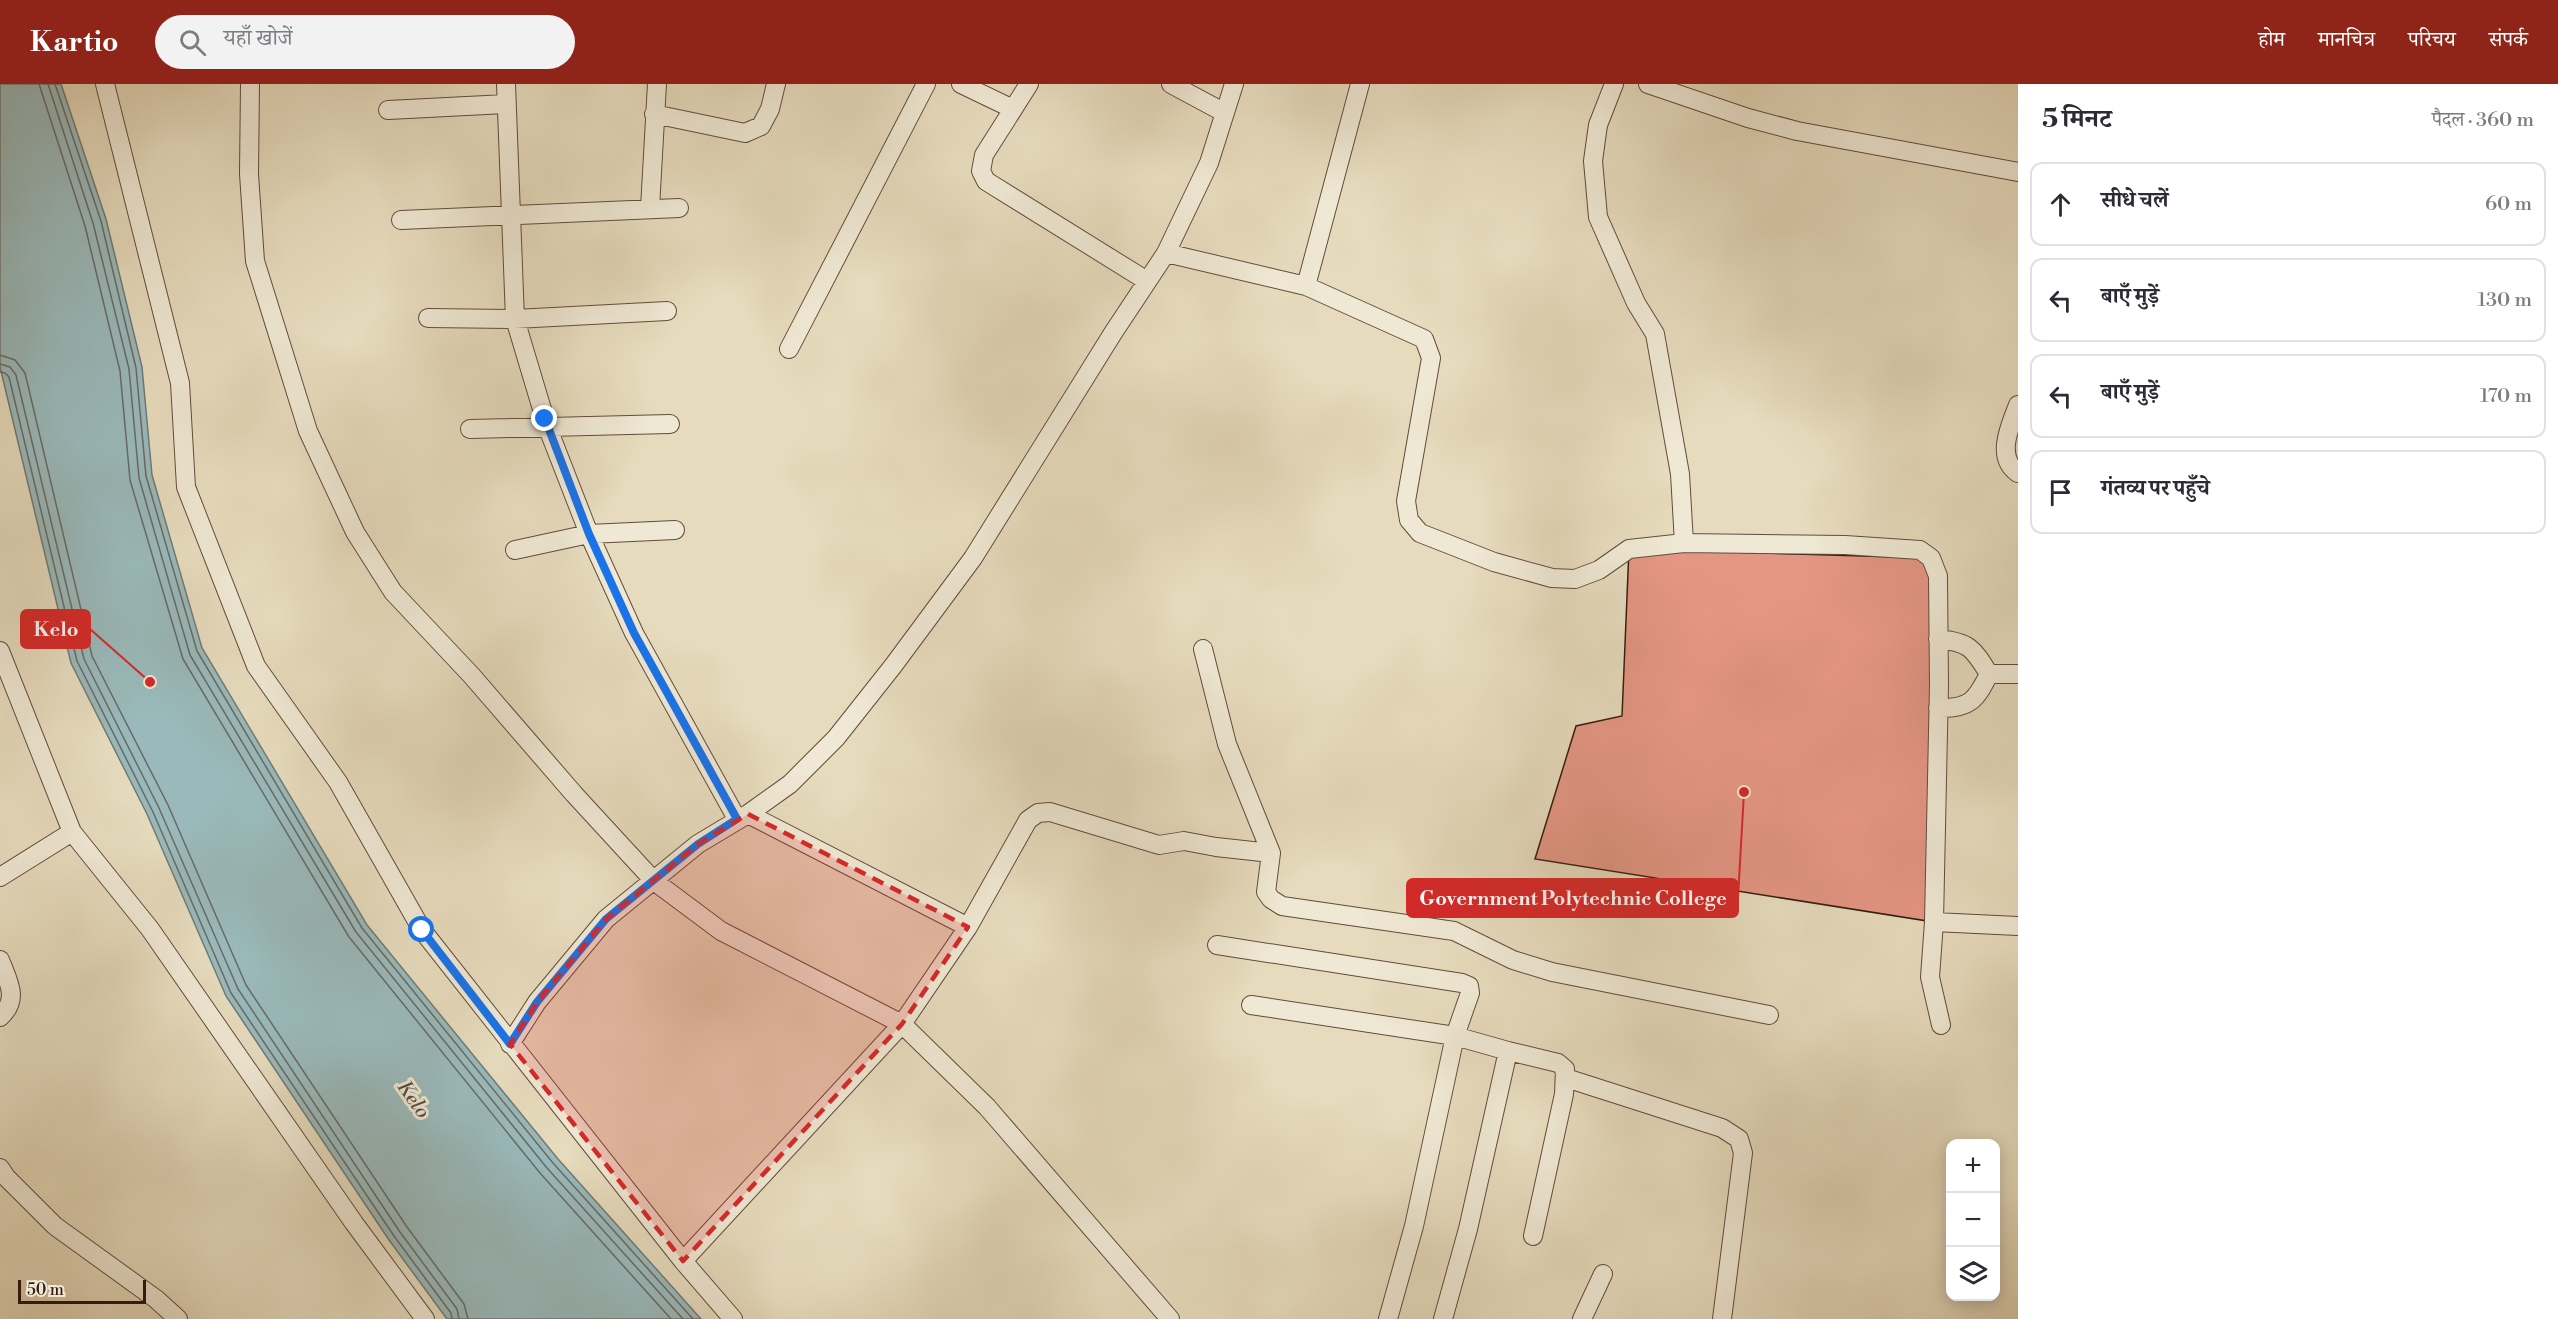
<!DOCTYPE html>
<html lang="hi">
<meta charset="utf-8">
<style>
body{margin:0;font-family:"Libre Bodoni","Noto Serif Devanagari",serif;background:#f2f2f3;color:#2b2b33}
.controls{position:absolute;right:18px;bottom:18px;display:grid;overflow:hidden;border-radius:12px;box-shadow:0 3px 15px #0003}
.controls button{width:54px;height:54px;display:grid;place-items:center;padding:0;border:0;border-bottom:2px solid #e1e1e2;background:#fff;color:#2b2b33;font:30px sans-serif}
.scale{position:absolute;left:18px;bottom:15px;width:128px;box-sizing:border-box;padding-left:6px;border:3px solid #361c10;border-top:0;font-size:16px;line-height:21px;white-space:nowrap;color:#361c10;-webkit-text-stroke:4px #efe8d4;paint-order:stroke}
.stop{position:absolute;width:18px;height:18px;margin:-14px;border:4px solid #1a73e8;border-radius:50%;background:#fff}
.stop.end{background:#1a73e8;border-color:#fff;box-shadow:0 2px 6px #0008}
.list{margin:0;padding:0;list-style:none}
h2{display:flex;justify-content:space-between;align-items:center;height:78px;margin:0;padding:0 24px;font-size:26px}
h2 small{font-size:20px;font-weight:400;color:#7c7c81}
.list li{display:grid;grid-template-columns:39px 1fr auto;gap:18px;align-items:center;box-sizing:border-box;height:84px;margin:0 12px 12px;padding:0 12px;border:2px solid #e1e1e2;border-radius:12px}
.list b{display:block;font-size:22px;white-space:nowrap}
.list em{font-size:20px;font-style:normal;color:#7c7c81}
.icon{flex:none;width:33px;height:33px;fill:none;stroke:currentColor;stroke-width:2;stroke-linecap:round;stroke-linejoin:round}
.map{position:relative;flex:none;width:2018px;height:1235px;overflow:hidden}
header{display:flex;align-items:center;gap:36px;box-sizing:border-box;height:84px;padding:0 30px;background:#8f2418;color:#fff}
header strong{font-size:28px}
nav{display:flex;gap:33px;margin-inline-start:auto;font-size:21px}
.search{width:420px;height:54px;background:#f2f2f3;display:flex;align-items:center;gap:15px;box-sizing:border-box;padding:0 21px;border-radius:33px;color:#7c7c81;font-size:22px}
main{display:flex}
aside{flex:1;background:#fff}
.map>svg:first-child{display:block}
.water{fill:#99b9ba;stroke:#717a76;stroke-width:1.5}
.lines{fill:none;stroke-linecap:round;stroke-linejoin:round}
.shore{stroke:#686a65;stroke-width:1.5}
.building{fill:#e49684;stroke:#361c10;stroke-width:1.5}
.minor-casing{stroke:#624c3b;stroke-width:20}
.minor{stroke:#efe8d4;stroke-width:18}
.route{stroke:#1a73e8;stroke-width:8}
.marked{fill:#d62828;fill-opacity:0.2;stroke:#d62828;stroke-width:4.5;stroke-dasharray:12 8;stroke-linejoin:round}
.labels{text-anchor:middle;stroke-width:6;stroke-linejoin:round;paint-order:stroke}
.water-label{font-size:20px;font-style:italic;fill:#544b43;stroke:#efe8d4}
.leader{fill:none;stroke:#d62828;stroke-width:2}
.callout-dot{fill:#d62828;stroke:#efe8d4;stroke-width:2}
.callout{fill:#d62828;stroke:#d62828;stroke-width:2}
.callout-label{font-size:20px;text-anchor:middle;font-weight:bold;fill:#fff}
</style>
<header>
<strong>Kartio</strong>
<div class="search"><svg class="icon" aria-label="search" viewBox="0 0 24 24"><circle cx="10" cy="10" r="6"/><path d="M15 15l6 6"/></svg>यहाँ खोजें</div>
<nav><a>होम</a><a>मानचित्र</a><a>परिचय</a><a>संपर्क</a></nav>
</header>
<main>
<div class="map">
<svg width="2018" height="1235" viewBox="0 0 2018 1235">
<rect width="100%" height="100%" fill="#e6dbbd"/>
<filter id="stains"><feTurbulence type="fractalNoise" baseFrequency=".00333" numOctaves="4"/><feColorMatrix values="0 0 0 0 .2 0 0 0 0 .09 0 0 0 0 .02 0 0 0 .5 -.17"/></filter>
<radialGradient id="worn" r=".72"><stop offset=".6" stop-color="#630" stop-opacity="0"/><stop offset="1" stop-color="#630" stop-opacity=".3"/></radialGradient>
<path class="water" d="M0,0H61L106,135L142,283L152,391L202,564L367,841L558,1075L701,1235H447L389,1156L226,912L147,730L71,579L0,283Z"/>
<g class="lines">
<path class="shore" d="M39,0L85,142L120,287L130,396L183,575L349,853L540,1089L671,1235
M48,0L93,139L129,285L139,394L190,571L356,848L547,1084L683,1235
M55,0L101,137L136,284L146,392L197,567L362,844L553,1079L693,1235
M0,271L15,276L25,289L92,572L168,721L246,901L407,1143L464,1220L468,1235
M0,280L10,283L16,291L84,575L159,724L238,905L400,1148L457,1225L459,1235
M0,288L5,289L9,293L77,577L153,728L231,909L394,1152L451,1229L452,1235"/>
</g>
<path class="building" d="M1629,465L1931,474L1934,838L1535,775L1576,642L1622,632Z"/>
<g class="lines">
<defs>
<path id="minor" d="M105,0L180,299L186,403L256,582L338,698L422,846L683,1177L733,1235
M250,0L249,90L255,177L308,347L355,448L393,508L472,592L574,710L654,797L721,847L902,940L987,1023L1170,1235
M506,0L515,235L547,342L589,450L634,549L737,735
M961,0L1013,25
M1029,0L984,71L981,87L986,97L1147,197
M1171,0L1225,29
M1614,0L1598,41L1593,77L1598,133L1636,219L1655,250L1680,390L1684,459
M1648,0L1748,34L1797,47L2018,88
M388,26L506,20
M654,30L745,49L761,42L770,25L776,0
M650,124L657,0
M401,136L679,124
M1166,169L1306,202L1424,255L1431,274L1406,417L1409,436L1420,449L1494,478L1552,494L1575,495L1599,486L1629,465L1684,459L1845,461L1920,466L1931,474L1938,492L1939,601L1934,838L1930,893L1941,941
M1306,202L1360,0
M428,234L515,235L667,227
M789,265L926,0
M2018,321C2010,342 1995,373 2018,389
M470,345L670,340
M515,466L589,450L675,446
M1938,555C1969,558 1973,564 1989,590C1976,616 1970,625 1938,624
M1203,565L1227,660L1271,769
M0,567L72,748L150,845L354,1139L425,1235
M1989,590H2018
M748,730L968,843
M0,793L72,748
M1934,838L2018,842
M1217,861L1462,899L1469,902L1470,909L1455,952L1508,967L1468,1145L1443,1235
M0,876C8,897 20,915 0,933
M1251,921L1455,952L1414,1142L1388,1235
M510,960L537,918L606,835L698,760L748,730L790,700L836,654L893,582L973,474L1113,249L1166,169L1209,79L1234,0
M1508,967L1558,979L1565,985L1564,1010L1533,1152
M1566,994L1722,1044L1739,1055L1743,1069L1722,1235
M0,1084L6,1093L55,1142L156,1215L178,1235
M683,1177L902,940L968,843L1028,736L1038,729L1050,728L1159,761L1184,757L1216,763L1271,769L1266,808L1271,815L1282,822L1454,847L1513,876L1552,888L1769,931
M1582,1235L1603,1190"/>
</defs>
<use href="#minor" class="minor-casing"/>
<use href="#minor" class="minor"/>
</g>
<g class="lines">
<path class="route" d="M422,846L510,960L537,918L606,835L698,760L737,735L634,549L589,450L545,335"/>
</g>
<path class="marked" d="M748,730L968,843L902,940L683,1177L510,960L537,918L606,835L698,760Z"/>
<g class="labels">
<g class="water-label">
<text transform="translate(414 1015) rotate(55)" y="7">Kelo</text>
</g>
</g>
<path class="leader" d="M150 598L90 545M1744 708L1738 814"/>
<g class="callout-dot">
<circle cx="150" cy="598" r="6"/>
<circle cx="1744" cy="708" r="6"/>
</g>
<g class="callout">
<rect x="21" y="526" width="69" height="38" rx="6"/>
<rect x="1407" y="795" width="331" height="38" rx="6"/>
</g>
<g class="callout-label">
<text x="56" y="552">Kelo</text>
<text x="1573" y="821">Government Polytechnic College</text>
</g>
<rect width="100%" height="100%" filter="url(#stains)"/>
<rect width="100%" height="100%" fill="url(#worn)"/>
</svg>
<div class="controls">
<button>+</button>
<button>−</button>
<button><svg class="icon" aria-label="layers" viewBox="0 0 24 24"><path d="M12 4l9 5-9 5-9-5zM3 14l9 5 9-5"/></svg></button>
</div>
<div class="scale">50 m</div>
<div class="stop" style="left:422px;top:846px"></div>
<div class="stop end" style="left:545px;top:335px"></div>
</div>
<aside>
<h2>5 मिनट<small>पैदल · 360 m</small></h2>
<ul class="list">
<li><svg class="icon" aria-label="ahead" viewBox="0 0 24 24"><path d="M12 20V5M6 11l6-6 6 6"/></svg><div><b>सीधे चलें</b></div><em>60 m</em></li>
<li><svg class="icon" aria-label="left" viewBox="0 0 24 24"><path d="M17 20v-9H6M10 6l-5 5 5 5"/></svg><div><b>बाएँ मुड़ें</b></div><em>130 m</em></li>
<li><svg class="icon" aria-label="left" viewBox="0 0 24 24"><path d="M17 20v-9H6M10 6l-5 5 5 5"/></svg><div><b>बाएँ मुड़ें</b></div><em>170 m</em></li>
<li><svg class="icon" aria-label="arrive" viewBox="0 0 24 24"><path d="M6 21V4h12l-3 4 3 4H6"/></svg><div><b>गंतव्य पर पहुँचे</b></div></li>
</ul>
</aside>
</main>
